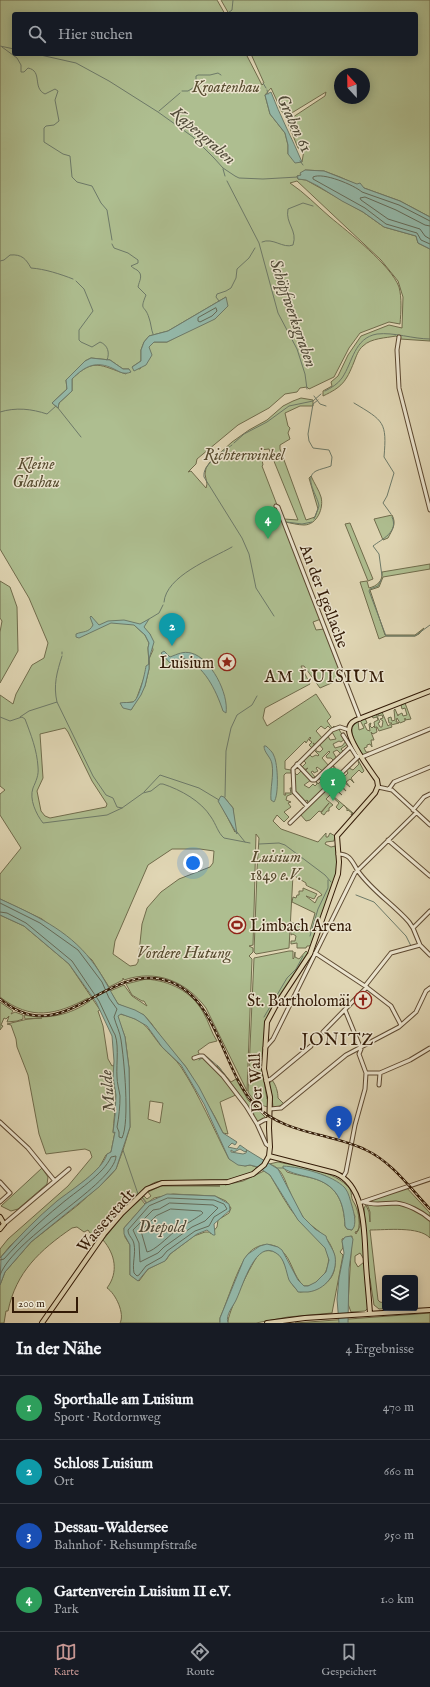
<!DOCTYPE html>
<html lang="de">
<meta charset="utf-8">
<style>
body{margin:0;font-family:"IM FELL English",serif;background:#20242c;color:#f1f3f6}
.controls{position:absolute;right:12px;bottom:12px;display:grid;overflow:hidden;border-radius:4px;box-shadow:0 2px 10px #0003}
.controls button{width:36px;height:36px;display:grid;place-items:center;padding:0;border:0;border-bottom:1px solid #363941;background:#171b24;color:#f1f3f6;font:20px sans-serif}
.compass{position:absolute;left:334px;top:68px;width:36px;height:36px;border-radius:50%;background:#171b24;box-shadow:0 2px 10px #0003;rotate:338deg}
.scale{position:absolute;left:12px;bottom:10px;width:66px;box-sizing:border-box;padding-left:4px;border:2px solid #331b07;border-top:0;font-size:11px;line-height:14px;white-space:nowrap;color:#331b07;-webkit-text-stroke:3px #ebe4ce;paint-order:stroke}
.you{position:absolute;left:193px;top:863px;width:14px;height:14px;margin:-10px;border:3px solid #fff;border-radius:50%;background:#1a73e8;box-shadow:0 0 0 6px #1a73e833}
.badge{display:grid;place-items:center;width:26px;height:26px;border-radius:50%;background:#c59692;color:#fff;font-size:13px;font-weight:700}
.pin{position:absolute;translate:-50% -33px;filter:drop-shadow(0 1px 2px #0008)}
.pin::after{content:'';position:absolute;top:21px;width:14px;height:12px;background:inherit;clip-path:polygon(0 0,100% 0,50% 100%)}
.list{margin:0;padding:0;list-style:none}
h2{display:flex;justify-content:space-between;align-items:center;height:52px;margin:0;padding:0 16px;font-size:17px}
h2 small{font-size:13px;font-weight:400;color:#9ea1a6}
.list li{display:grid;grid-template-columns:26px 1fr auto;gap:12px;align-items:center;box-sizing:border-box;height:64px;padding:0 16px;border-top:1px solid #363941}
.list b{display:block;font-size:15px;white-space:nowrap}
.list p{margin:0;font-size:13px;white-space:nowrap;color:#9ea1a6}
.list em{font-size:13px;font-style:normal;color:#9ea1a6}
.icon{flex:none;width:22px;height:22px;fill:none;stroke:currentColor;stroke-width:2;stroke-linecap:round;stroke-linejoin:round}
.map{position:relative;flex:none;width:430px;height:1323px;overflow:hidden}
.search{position:absolute;background:#171b24;box-shadow:0 2px 10px #0003;left:12px;right:12px;top:12px;height:44px;display:flex;align-items:center;gap:10px;box-sizing:border-box;padding:0 14px;border-radius:4px;color:#9ea1a6;font-size:15px}
.sheet{height:308px;background:#171b24}
nav{display:flex;justify-content:space-around;align-items:center;box-sizing:border-box;height:56px;border-top:1px solid #363941;background:#171b24;font-size:11px;color:#9ea1a6}
nav a{display:grid;justify-items:center;gap:2px}
nav .on{color:#c59692}
.map>svg:first-child{display:block}
.green{fill:#aebe90;stroke:#706c4c;fill-rule:evenodd}
.water{fill:#94b9aa;stroke:#6d7a69}
.lines{fill:none;stroke-linecap:round;stroke-linejoin:round}
.shore{stroke:#646a58;stroke-width:1}
.stream{stroke:#6d7a69;stroke-width:1}
.minor-casing{stroke:#5e4a32;stroke-width:5}
.major-casing{stroke:#331b07;stroke-width:6}
.minor{stroke:#ebe4ce;stroke-width:3}
.major{stroke:#e0d6b4;stroke-width:4}
.rail-casing{stroke:#331b07;stroke-width:2.5}
.rail{stroke:#ebe4ce;stroke-width:1;stroke-dasharray:3;stroke-linecap:butt}
.labels{text-anchor:middle;stroke-width:3;stroke-linejoin:round;paint-order:stroke}
.park-label{font-size:16px;font-style:italic;fill:#584c30;stroke:#ebe4ce}
.street-label{font-size:16px;fill:#331b07;stroke:#ebe4ce}
.poi-label{font-size:16px;fill:#331b07;stroke:#ebe4ce;text-anchor:end}
.water-label{font-size:17px;font-style:italic;fill:#504a38;stroke:#ebe4ce}
.neighbourhood-label{font-size:17px;letter-spacing:1px;fill:#331b07;stroke:#ebe4ce}
</style>
<div class="map">
<svg width="430" height="1323" viewBox="0 0 430 1323">
<rect width="100%" height="100%" fill="#e0d6b4"/>
<filter id="stains"><feTurbulence type="fractalNoise" baseFrequency=".005" numOctaves="4"/><feColorMatrix values="0 0 0 0 .2 0 0 0 0 .09 0 0 0 0 .02 0 0 0 .5 -.17"/></filter>
<radialGradient id="worn" r=".72"><stop offset=".6" stop-color="#630" stop-opacity="0"/><stop offset="1" stop-color="#630" stop-opacity=".3"/></radialGradient>
<path class="green" d="M0,0H217L225,14H14V54H246L262,85L264,83L251,54H416V14H229L221,0H430V217L400,201L364,188L340,177L324,171L305,170L301,175L297,176L298,179L306,180L363,212L384,227L416,236L418,243L430,249V341L400,339L396,336C386,338 371,338 363,346C358,350 356,357 354,362C346,382 342,387 323,396V391L332,386L331,382L338,376L348,355L361,336L389,325L402,328L403,297L398,281L381,260L297,181L290,183C305,193 316,205 330,217C348,232 391,265 399,287C402,298 401,312 400,324L389,322L360,333L349,348L334,377L309,389L307,387L300,388L297,392L285,394L269,408L238,425L197,459L196,464L188,472L191,471L206,488L207,484L205,474L206,468L210,462L232,442L249,430L267,420L283,406L293,401L301,398L313,400V406H300L285,413L288,426L290,428L288,433L290,439L280,445V449L306,520L315,517L318,509L309,478L311,476C314,483 319,490 321,497C324,508 317,525 304,525C298,525 291,523 285,522L284,519L298,520L269,449L260,450L263,465L262,466L321,619L313,622L316,630L324,629L343,678L320,688L304,666H301L310,684L265,708L263,718L267,726L316,694L331,717L327,721L332,728L334,726L335,728L332,730L328,726L325,729L321,726L316,731L323,739L319,742L318,741L319,743L316,745L313,743L315,746L312,748L309,745L312,742L309,740L311,738L310,737L306,743L305,741L285,761V769L291,770V773H286L284,775V795H286L285,793H291L290,788H293L294,793L287,796L286,800L291,802L288,803L291,807L284,812L289,817L284,822L277,815L273,821L281,829L318,842L326,833V837H328L330,833L335,836L334,841L326,842L325,844L331,847L335,846C344,875 320,917 311,945L309,946H307L306,948H297V943L291,944V941H295L296,936L293,934L291,935V922L310,931L315,913L292,902L293,897L296,898L297,895H299V891H303V888L317,894L314,899L306,896L315,903L318,897L322,895C319,890 310,888 306,885V883L293,875L289,948L256,954L254,952L257,873L259,871L257,870L259,838L256,834L255,871L252,876L255,875L253,945L249,946L253,948V952L249,956L252,959L247,1091L206,1008C186,981 156,969 124,980L123,978V980L109,987L92,960L42,919L0,899V874L21,848L0,815V794L5,790L0,786V695L13,704L16,694L32,665L44,658L48,643L29,598L0,549ZM340,74H364V98H340ZM271,88L282,112L290,114L326,92L325,96L287,121L298,148L304,150L302,162L288,154V145L285,133L270,114L265,95ZM226,297L188,331L167,342H154L148,347L140,369L132,367L141,361V350L144,342L149,336L168,331ZM91,358L110,360L123,369H129L126,374C101,366 94,357 72,379V391L59,403L58,408L52,403L67,389L66,380L85,361ZM134,625L150,634L153,650L149,659V669L145,686L131,710L123,703L133,702L136,700L149,664L148,648L149,643L145,635ZM65,728L68,732L92,781L107,804L106,807L50,818L45,816L41,811L37,791L43,778L40,734ZM224,797L233,808L235,832L220,803ZM172,849H200L214,851L213,863L210,867L179,879L161,892L147,908L142,924L138,962L136,965L130,966L113,954L115,941L148,865Z
M392,515C397,524 392,530 388,538L383,540L374,519Z
M350,523L373,579L368,581L345,524Z
M430,564V569L383,577L379,587L370,590L385,635H415L424,628L419,634L415,636H386L379,639L360,582L367,581L369,588C377,586 383,581 382,572Z
M0,581L10,587L17,607L18,651L0,683V632L2,621L0,618Z
M405,703L411,719L405,720V718V721L400,723L397,718L396,722H398L399,723L391,725L392,727L379,731L377,727H376L377,732L373,734L371,732L374,740H371L372,747L370,744L367,745V747L364,748L366,752H369L364,755L362,754C356,744 345,728 358,721L359,730L364,728L360,720L365,718L367,723L364,724L367,730L370,731L369,724L371,723L370,726L372,728L374,726L375,728L374,722L378,720L377,717L373,718L372,716L376,714L380,722L378,723L380,727H382L383,721L380,719L383,718L382,715L378,716V714L382,712L388,726L392,723H389L388,718L391,717L392,721L395,720L394,710L395,709L398,716V715L402,713L403,716L407,715L405,708L402,709L401,705Z
M338,728L345,739L341,742L339,741L333,744L335,748L342,746L346,741L348,744L341,749L344,752L341,754L337,750L333,752L337,759L330,765L329,764L333,760L331,758H327L326,756L330,752L329,751L322,758L329,766L324,772L317,767L316,768L318,771L314,773L313,771L311,772L315,777L312,779L305,771L308,768L304,770L299,765L302,767L306,763L303,760L310,755L312,757L316,755L318,756L319,755L314,750L316,747V751L320,752L323,749L319,744L328,736L330,740L336,739L332,732Z
M357,758L364,771L362,773L359,770L351,778L354,783L350,779L346,782L350,787L345,783L342,786L346,791L341,787L338,791L342,795L337,791L333,796L353,813L351,815L352,813L348,810L347,811V809L344,805L339,810L336,807L339,803L330,795L326,799L333,805L329,808V811H327L324,815L321,813L329,803L321,812L319,811L310,820L306,821L300,814L326,789L330,792L334,788L331,785L343,774L345,776L348,773L346,770L347,767L353,770L359,764Z
M333,765L339,773L308,804L306,803L308,801L307,800L304,802L295,792L293,771L297,775L302,770L311,780L304,785L309,788L313,784L315,786L317,784L316,781L318,784L321,781L319,778L321,780L323,779L321,776L322,775L324,777L326,775L325,773L326,772L328,774L331,771L329,768L332,770L334,768Z
M0,915L24,926L69,964L100,1010L98,1011L103,1026L108,1059L112,1066L114,1065C113,1076 116,1086 116,1097C115,1109 114,1121 113,1132H115L111,1152L106,1155L100,1166L92,1175L57,1202L10,1246L0,1258V1249L8,1239L68,1186L92,1157L90,1151L85,1149L46,1154L39,1134L28,1075L17,1047L16,1039L11,1025L7,1024L28,1019L42,1018L25,1019L24,1015C48,1020 70,1015 90,1001L88,998C56,1015 31,1021 0,997Z
M289,951H293V959L294,958L295,952V957L299,959L306,951L308,953L298,970L271,1009L265,1024L262,1069L267,1099L269,1097L268,1107C258,1105 253,1100 248,1092L254,958Z
M146,979C170,981 191,991 203,1012C209,1022 211,1032 217,1041L209,1043L198,1051L200,1056L203,1057L218,1069L217,1065L231,1082L236,1079L248,1100L266,1118L259,1122L257,1121L238,1094L220,1102L228,1134L223,1133L215,1117L186,1067L167,1045L151,1023L144,1015L118,1004L110,991L124,985L132,996L147,1006L144,1001H142L132,995L126,984Z
M0,1002L13,1011L11,1014L15,1012L23,1015V1019L17,1021L7,1022L9,1016L6,1019L4,1018L1,1025L3,1026L0,1030Z
M120,1014C148,1021 146,1028 162,1047C168,1054 176,1059 181,1067C200,1096 213,1128 229,1159L245,1166L250,1165L259,1168C236,1185 204,1180 178,1181C171,1181 163,1180 156,1182C144,1185 102,1230 95,1240L88,1230L84,1232L77,1227L72,1228C40,1250 16,1272 8,1311H6L4,1323H0V1285L5,1272L31,1242L78,1205L108,1178L116,1169L123,1150L130,1127L129,1068L125,1037L117,1016ZM150,1101L163,1103L160,1123L148,1119Z
M272,1080C276,1085 278,1092 278,1098L284,1104L277,1107H273C272,1099 272,1092 269,1084Z
M278,1162C301,1167 335,1170 350,1189C352,1193 351,1198 353,1201C358,1208 361,1222 358,1231L355,1232L356,1234L360,1226L357,1200L360,1211L365,1261L360,1253L355,1256V1262L358,1267L364,1262L368,1308L365,1311L351,1312L348,1304L352,1236L342,1239L343,1248L340,1252L343,1255L332,1313L288,1317L256,1323H228C226,1316 253,1259 260,1253C264,1250 270,1250 275,1252C288,1257 286,1285 300,1292C308,1291 315,1290 323,1285C341,1275 337,1248 323,1235C317,1229 308,1224 303,1217C298,1209 293,1200 290,1192C286,1184 284,1174 277,1168C275,1166 272,1165 269,1164ZM289,1167L326,1176L355,1216L352,1230L347,1229L345,1226C344,1203 338,1185 312,1178C304,1176 296,1175 287,1172L285,1169Z
M42,1168L48,1177L47,1184L18,1209L11,1211L1,1206Z
M264,1171L270,1175C279,1190 287,1206 298,1219C307,1230 321,1238 327,1251C333,1266 321,1287 304,1286C293,1277 292,1259 281,1250C272,1241 256,1244 248,1254C237,1268 228,1300 220,1318V1323H120C125,1314 116,1294 107,1288C119,1272 115,1254 103,1240L124,1214L141,1199L145,1204L124,1228L125,1237L130,1245V1275L139,1281L148,1269L166,1260L170,1254L194,1236L205,1232H210L211,1234L217,1227L218,1220L229,1213L231,1208L226,1201L215,1196L173,1194L154,1198L147,1203L142,1197L144,1196L147,1199L151,1196L148,1192L161,1186H220L161,1184H226L225,1185L243,1181Z
M406,1187L430,1213V1238C419,1226 386,1230 370,1230L378,1300L380,1302L385,1303V1308H395L379,1309L374,1305L370,1279L368,1272L364,1208L366,1205L369,1212L370,1222V1212L367,1204L369,1200Z
M430,1313V1323H295Z"/>
<path class="water" d="M271,92C280,116 292,138 302,162L295,163L288,154V145L285,133L270,114L265,95Z
M305,170L324,171L357,184L360,183L364,188L400,201L430,217V249L418,243L416,236L384,227L363,212L342,201L318,186L306,180L298,179L297,176L301,175L300,173Z
M226,297L228,306L215,319L167,342H154L149,347L152,355L146,365L134,371L132,367L141,361V350L144,342L149,336L168,331Z
M91,358L110,360L123,369H129L131,372C124,375 120,372 114,369C96,360 85,366 72,379V391L59,403L58,408L52,403L67,389L66,380L85,361Z
M91,616L99,625L108,621L124,620L140,624L149,619L144,627L150,634L154,642L149,659V669L145,686L141,695L131,710L123,708L120,703C124,702 129,703 133,702C139,700 145,673 146,666L149,664L148,648L149,643L145,635L134,625L111,623L79,638L76,637V634C83,631 89,633 93,625L90,617Z
M164,651L170,657C178,654 183,651 191,653C211,658 229,694 226,713L223,711C216,690 204,665 183,658L170,663L161,653Z
M264,746H266C269,749 273,752 274,756C278,764 279,795 274,802L271,800C270,788 274,776 272,764C271,757 264,753 264,746Z
M221,796L224,797L233,808L237,834L218,801Z
M0,899C33,914 68,930 91,960C102,974 109,989 118,1004L135,1010L144,1015L186,1067L199,1087L223,1133L237,1142L235,1145L232,1143L228,1147L237,1149L240,1145L247,1150L245,1152L240,1149L234,1152L231,1150V1152L243,1154L246,1153L247,1150L278,1169L303,1217L315,1229L326,1236C327,1242 333,1248 335,1256C338,1274 325,1290 308,1292C305,1292 301,1292 298,1292C296,1288 291,1284 289,1280C286,1272 285,1258 276,1253C256,1239 243,1285 237,1298C234,1306 225,1314 228,1323H220V1318L244,1259L248,1254L260,1246L267,1244L278,1247L282,1250L298,1280L304,1286H308L316,1282L326,1272L329,1260L325,1248L298,1220L270,1175L258,1167L250,1165L245,1166L238,1165L229,1159L204,1104L181,1065L162,1047L147,1026L135,1019L121,1014L118,1016L125,1037L129,1068L130,1127L116,1169L99,1187L31,1242L5,1272L0,1285L1,1257C18,1237 37,1218 57,1201C71,1190 103,1170 107,1154L111,1152L115,1132L113,1133L115,1115L116,1095L113,1077L114,1061L112,1036L96,1002L69,964L24,926L0,915Z
M283,1166C301,1167 333,1175 345,1188C349,1193 350,1200 352,1206C354,1213 356,1220 354,1227L352,1230L347,1229L345,1226C344,1203 338,1185 312,1178C302,1175 292,1174 283,1168Z
M167,1194L215,1196L229,1204L230,1210L214,1224L215,1235H213L207,1230L197,1234L170,1254L165,1261L148,1269L138,1281L130,1275V1245L124,1234V1228L146,1203Z
M351,1236L353,1239L349,1269L348,1323H339L337,1299L339,1278L344,1253L342,1241L345,1237Z"/>
<g class="lines">
<path class="shore" d="M430,221L399,205L362,192C354,185 323,172 313,177V179L365,208L386,224L417,233L421,240L430,244
M430,226L425,225L396,210L365,197L360,198L361,200L388,219L420,229L425,236L430,239
M216,308L217,311L212,316L200,322L198,321V318Z
M0,903L40,923L78,950L102,982L109,998L117,1009L114,1017C116,1025 120,1032 121,1040C124,1059 130,1122 122,1138L119,1137V1132L117,1127C119,1117 120,1106 120,1096C119,1089 117,1083 117,1077C116,1064 120,1040 113,1031L99,1001L72,961L26,923L7,913L0,912
M168,1198L214,1200L224,1204L227,1209L214,1217L209,1226L195,1231L167,1251L162,1257L146,1266L139,1275L137,1276L134,1273C132,1263 136,1254 134,1244C133,1238 128,1236 128,1230L149,1206Z
M170,1203L213,1205L218,1208L205,1221L192,1227L164,1247L158,1253L140,1262L139,1243L133,1230L153,1210L159,1209Z
M171,1209L201,1211L203,1213C202,1215 179,1228 174,1232C168,1237 154,1251 147,1252L141,1231L156,1216Z
M0,1260L4,1259C21,1240 40,1221 60,1205C75,1192 104,1174 111,1157L116,1156C115,1184 15,1236 0,1275"/>
<path class="stream" d="M228,13L232,10L233,0
M0,46L14,49
M2,47L17,58L21,65V72H24L28,68C43,71 32,88 45,94L55,89L58,91L55,100L59,121L54,125L46,126L44,128V142L63,154L70,156L72,177L77,182L92,186L101,203L107,210L112,240
M36,54L76,63L109,81L158,112L193,137L214,158L223,168L235,176L239,178L263,179L298,177
M263,83L266,88
M267,90L268,94
M182,91H188L196,86V76L198,75H210L218,73L221,75
M159,111L180,93
M300,161L303,165
M223,169L225,176
M227,181L259,243L278,313L297,349L305,374L307,389
M262,242C273,237 283,249 293,245C298,230 285,224 288,209L303,203L313,206
M112,244L114,248L128,253L138,260V263L131,266C133,268 135,269 137,270C144,275 139,281 138,287L146,295C139,312 145,304 149,318C151,323 151,329 153,334
M0,261L4,260L10,255C22,254 26,259 31,268C45,269 60,274 73,279
M76,281L84,289L93,311L79,330V340L81,342L92,347L100,342C108,345 110,353 107,360
M219,301L216,297L217,294L226,291L231,288L236,278L237,269L249,258L255,248
M325,391C331,388 338,384 342,378C353,362 354,338 377,334C394,332 413,339 430,339
M314,396L320,404L326,406
M354,403C384,421 387,422 384,457L394,473L387,496L383,503L391,514
M58,408L81,437
M0,412C16,407 32,409 47,414L56,406
M234,443L244,434L267,422L289,406L313,401L321,394
M232,445C223,452 202,464 204,477L242,538L249,554L256,588L274,616
M314,519L319,506C318,496 303,478 316,471C320,469 326,468 331,466L332,457L329,450L313,448L309,441L308,434L313,404L318,400
M286,522L302,524L312,522
M382,576L379,554L373,546C382,539 399,532 392,517
M381,580L378,586L370,589L369,591L386,636H415L430,625
M164,602C166,576 211,559 232,547
M149,619L159,613L163,605
M62,652V654
M57,702C53,685 57,672 62,656
M0,717L10,721L22,717L25,719C31,735 37,750 38,767C39,775 36,781 33,788C29,799 36,814 43,823L107,815L122,808L143,793L151,791L160,784H163C181,790 201,801 211,817C216,824 218,833 224,838L250,843
M20,717L29,711L57,702L93,776L106,795L113,798L117,807L122,808
M144,792L160,775L199,788L219,800
M225,797L226,751L231,728L237,715L252,705L257,696
M237,832L245,842
M259,844L279,843L285,845L325,875L331,882
M356,895L374,902L406,936L411,946
M310,936L318,909L328,888V880
M264,1017L287,978L296,969L303,956
M206,1056L219,1067L254,1114
M199,1060L202,1058
M123,1150L138,1194
M277,1168H283
M142,1198L146,1203"/>
<defs>
<path id="minor" d="M399,337L397,350L399,388L430,510
M276,506L278,507L360,719
M343,735L357,757
M362,757L430,729
M297,764L312,780H315L350,747
M378,787L392,790L430,825
M389,789L394,782L430,767
M307,806L294,792L293,769L332,730L340,727L349,730
M413,810L424,797L430,794
M290,823L360,755
M388,840L430,876
M338,854C351,854 352,862 358,871C372,891 393,904 409,922L413,928L420,945L430,955
M413,928L430,911
M315,953L365,986L391,1006L401,1025
M365,986L391,953L420,945
M323,1032L367,987
M265,1048L273,1039L355,873L416,813
M194,1058L200,1056H203L223,1076L246,1106L257,1124L266,1144L270,1147
M366,1073H380L410,1060L430,1048
M266,1081L271,1079L311,1046
M379,1085L380,1073
M270,1109L281,1108L346,1055L399,1027L416,1012L426,991L430,988
M0,1122L28,1148L54,1180
M257,1124L264,1120L269,1119
M343,1177L346,1172L355,1125L365,1089L366,1073L359,1054L361,1049L345,1010
M0,1182L10,1193L0,1202
M364,1202C375,1206 385,1203 396,1203C407,1204 422,1212 430,1219
M359,1203L430,1179
M4,1224L69,1169"/>
<path id="major" d="M269,1156L335,1173C367,1186 364,1236 366,1264C367,1281 369,1297 370,1314
M0,1217L4,1224L0,1229
M42,1323L104,1234L122,1213L147,1189L162,1183L228,1182L253,1174L264,1165L269,1156L270,1147L269,1128L270,1097L264,1069L267,1022L275,1007L310,954L338,874L339,862L337,836L375,793L378,786L377,780C370,770 349,742 349,730C349,725 352,722 356,720L430,691
M267,1323L305,1318L430,1310"/>
</defs>
<use href="#minor" class="minor-casing"/>
<use href="#major" class="major-casing"/>
<use href="#minor" class="minor"/>
<use href="#major" class="major"/>
<defs>
<path id="rail" d="M0,999C61,1050 101,968 160,979C218,990 220,1068 255,1105C284,1134 331,1133 366,1150C392,1162 411,1189 430,1209"/>
</defs>
<use href="#rail" class="rail-casing"/>
<use href="#rail" class="rail"/>
</g>
<defs>
<symbol id="sight-ring" viewBox="-11 -11 22 22"><circle r="9.5" fill="#ebe4ce" stroke="#8f2418" stroke-width="1.5"/><path d="M0-6L1.8-2.2L6-1.7L2.9 1.2L3.7 5.4L0 3.3L-3.7 5.4L-2.9 1.2L-6-1.7L-1.8-2.2Z" fill="#8f2418"/></symbol>
<symbol id="stadium-ring" viewBox="-11 -11 22 22"><circle r="9.5" fill="#ebe4ce" stroke="#8f2418" stroke-width="1.5"/><path d="M0-5a6.5 5 0 1 0 0 10a6.5 5 0 1 0 0-10ZM-3.5-1.8h7v3.6h-7Z" fill="#8f2418"/></symbol>
<symbol id="church-ring" viewBox="-11 -11 22 22"><circle r="9.5" fill="#ebe4ce" stroke="#8f2418" stroke-width="1.5"/><path d="M-1.2-6h2.4v3.5h3.3v2.4h-3.3V6h-2.4V-.1h-3.3v-2.4h3.3Z" fill="#8f2418"/></symbol>
</defs>
<g fill-rule="evenodd">
<use href="#sight-ring" x="217" y="652" width="20" height="20"/>
<use href="#stadium-ring" x="227" y="915" width="20" height="20"/>
<use href="#church-ring" x="353" y="990" width="20" height="20"/>
</g>
<g class="labels">
<g class="park-label">
<text x="226" y="92">Kroatenhau</text>
<text x="244" y="460">Richterwinkel</text>
<text x="36" y="469">Kleine<tspan x="36" dy="18">Glashau</tspan></text>
<text x="276" y="862">Luisium<tspan x="276" dy="18">1849 e.V.</tspan></text>
<text x="184" y="958">Vordere Hutung</text>
</g>
<g class="street-label">
<text transform="translate(325 596) rotate(69)" y="6">An der Igellache</text>
<text transform="translate(255 1083) rotate(-93)" y="6">Der Wall</text>
<text transform="translate(105 1220) rotate(-49)" y="6">Wasserstadt</text>
</g>
<g class="poi-label">
<text x="214" y="668">Luisium</text>
<text x="250" y="931" text-anchor="start">Limbach Arena</text>
<text x="350" y="1006">St. Bartholomäi</text>
</g>
<g class="water-label">
<text transform="translate(295 123) rotate(65)" y="6">Graben 61</text>
<text transform="translate(204 135) rotate(41)" y="6">Kapengraben</text>
<text transform="translate(294 313) rotate(71)" y="6">Schöpfwerksgraben</text>
<text transform="translate(107 1091) rotate(-95)" y="6">Mulde</text>
<text x="162" y="1232">Diepold</text>
</g>
<g class="neighbourhood-label">
<text x="325" y="682">AM LUISIUM</text>
<text x="338" y="1045">JONITZ</text>
</g>
</g>
<rect width="100%" height="100%" filter="url(#stains)"/>
<rect width="100%" height="100%" fill="url(#worn)"/>
</svg>
<div class="controls">
<button><svg class="icon" aria-label="layers" viewBox="0 0 24 24"><path d="M12 4l9 5-9 5-9-5zM3 14l9 5 9-5"/></svg></button>
</div>
<svg class="compass" viewBox="-18 -18 36 36"><path d="M0-13l5 13h-10z" fill="#e53935"/><path d="M0 13l5-13h-10z" fill="#9ea1a6"/></svg>
<div class="scale">200 m</div>
<div class="you"></div>
<div class="pin badge" style="left:333px;top:801px;background:#2e9e5b">1</div>
<div class="pin badge" style="left:172px;top:646px;background:#0f9aa8">2</div>
<div class="pin badge" style="left:339px;top:1139px;background:#1a4fb4">3</div>
<div class="pin badge" style="left:268px;top:539px;background:#2e9e5b">4</div>
<div class="search"><svg class="icon" aria-label="search" viewBox="0 0 24 24"><circle cx="10" cy="10" r="6"/><path d="M15 15l6 6"/></svg>Hier suchen</div>
</div>
<section class="sheet">
<h2>In der Nähe<small>4 Ergebnisse</small></h2>
<ul class="list">
<li><span class="badge" style="background:#2e9e5b">1</span><div><b>Sporthalle am Luisium</b><p>Sport · Rotdornweg</p></div><em>470 m</em></li>
<li><span class="badge" style="background:#0f9aa8">2</span><div><b>Schloss Luisium</b><p>Ort</p></div><em>660 m</em></li>
<li><span class="badge" style="background:#1a4fb4">3</span><div><b>Dessau-Waldersee</b><p>Bahnhof · Rehsumpfstraße</p></div><em>950 m</em></li>
<li><span class="badge" style="background:#2e9e5b">4</span><div><b>Gartenverein Luisium II e.V.</b><p>Park</p></div><em>1.0 km</em></li>
</ul>
</section>
<nav>
<a class="on"><svg class="icon" aria-label="map" viewBox="0 0 24 24"><path d="M3 6l6-2 6 2 6-2v14l-6 2-6-2-6 2zM9 4v14M15 6v14"/></svg>Karte</a>
<a><svg class="icon" aria-label="directions" viewBox="0 0 24 24"><path d="M12 3l9 9-9 9-9-9zM9 14v-3h6M13 9l2 2-2 2"/></svg>Route</a>
<a><svg class="icon" aria-label="saved" viewBox="0 0 24 24"><path d="M7 4h10v16l-5-4-5 4z"/></svg>Gespeichert</a>
</nav>
